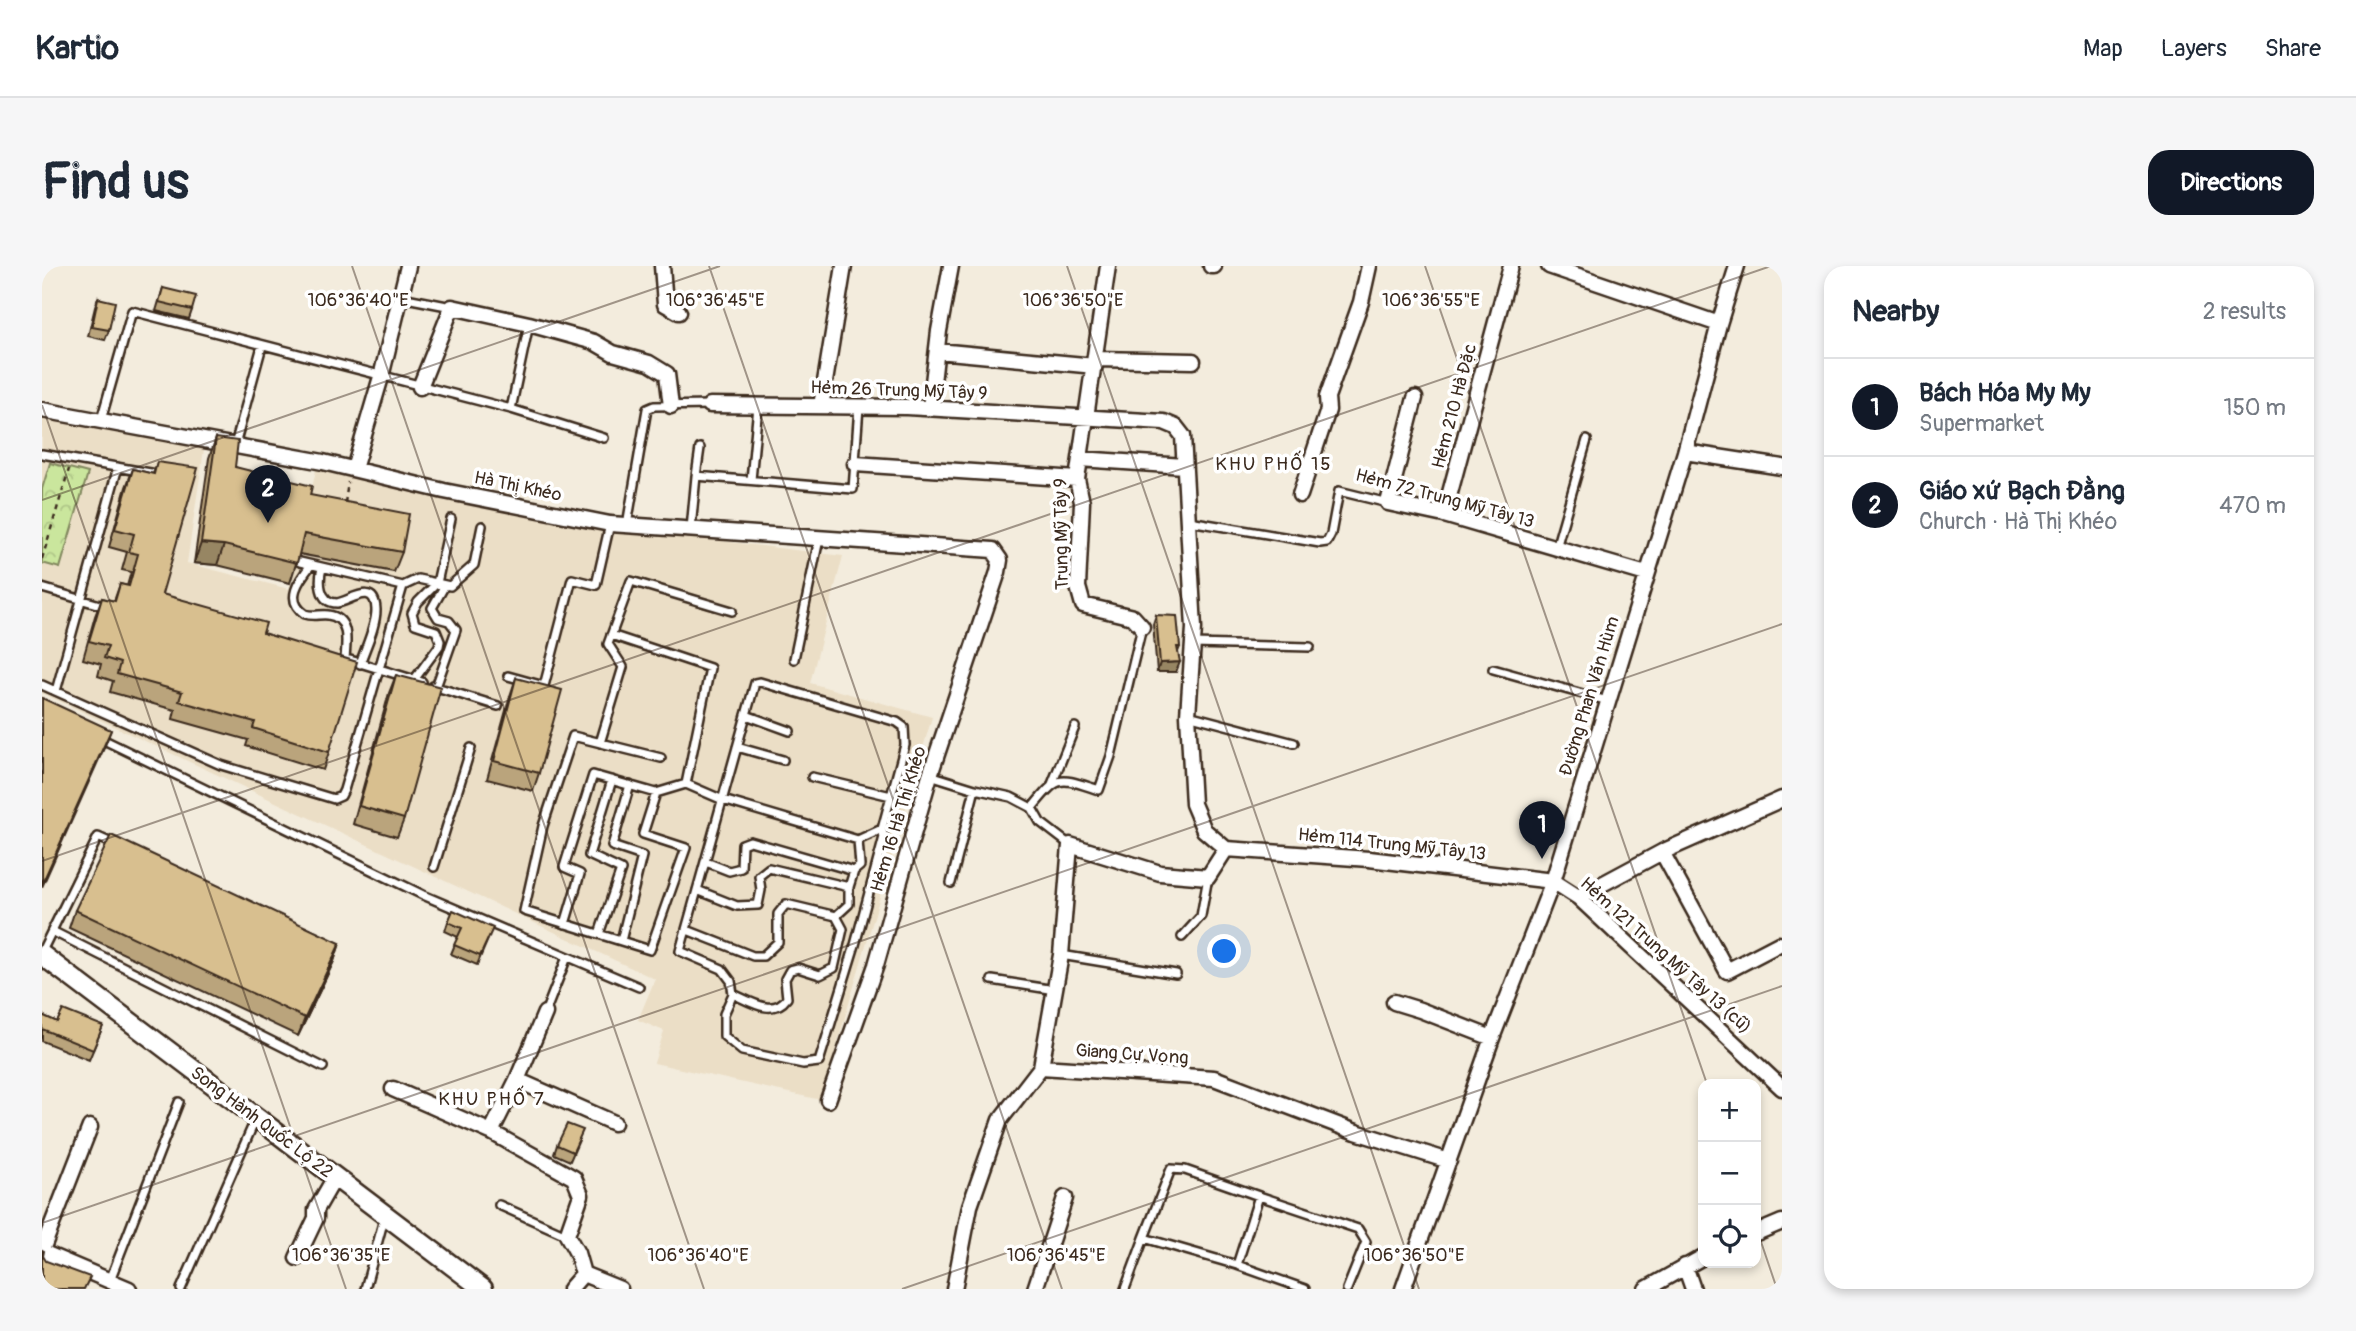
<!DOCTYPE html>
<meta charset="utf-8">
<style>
body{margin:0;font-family:Pangolin,sans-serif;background:#f6f6f7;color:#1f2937}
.controls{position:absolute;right:21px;bottom:21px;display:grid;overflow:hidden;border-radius:14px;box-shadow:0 4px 10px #0003}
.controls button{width:63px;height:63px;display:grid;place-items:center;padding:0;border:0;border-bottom:2px solid #e0e1e3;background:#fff;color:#1f2937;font:35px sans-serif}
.you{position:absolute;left:1183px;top:686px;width:24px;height:24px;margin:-18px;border:5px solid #fff;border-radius:50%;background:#1a73e8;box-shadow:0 0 0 10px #1a73e833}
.badge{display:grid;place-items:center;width:46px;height:46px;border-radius:50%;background:#111827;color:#fff;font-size:23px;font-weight:700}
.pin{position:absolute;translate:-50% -58px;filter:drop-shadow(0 2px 4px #0008)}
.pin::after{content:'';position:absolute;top:37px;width:24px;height:21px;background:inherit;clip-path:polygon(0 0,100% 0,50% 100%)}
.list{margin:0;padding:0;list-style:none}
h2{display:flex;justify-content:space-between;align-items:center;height:91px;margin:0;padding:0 28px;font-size:30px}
h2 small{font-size:23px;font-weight:400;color:#747a83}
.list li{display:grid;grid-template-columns:46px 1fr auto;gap:21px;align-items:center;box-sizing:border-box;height:98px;padding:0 28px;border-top:2px solid #e0e1e3}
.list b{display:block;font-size:26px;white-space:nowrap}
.list p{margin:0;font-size:23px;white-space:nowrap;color:#747a83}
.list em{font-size:23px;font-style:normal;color:#747a83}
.icon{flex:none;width:38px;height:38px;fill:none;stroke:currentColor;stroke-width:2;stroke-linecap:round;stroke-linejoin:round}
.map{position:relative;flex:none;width:1740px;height:1023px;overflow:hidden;border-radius:21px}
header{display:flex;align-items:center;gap:42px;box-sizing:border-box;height:98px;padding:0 35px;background:#fff;border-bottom:2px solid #e0e1e3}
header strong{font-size:33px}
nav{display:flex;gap:38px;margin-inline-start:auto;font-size:24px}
.intro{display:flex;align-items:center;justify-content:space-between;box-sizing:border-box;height:168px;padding:0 42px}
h1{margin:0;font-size:49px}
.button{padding:18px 32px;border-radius:21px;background:#111827;color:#fff;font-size:24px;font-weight:700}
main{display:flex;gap:42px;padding:0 42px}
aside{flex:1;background:#fff;border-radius:21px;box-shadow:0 4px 10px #0003}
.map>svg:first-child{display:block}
.built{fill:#ebdec6}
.park{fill:url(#park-crowns);stroke:#82885e;stroke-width:2}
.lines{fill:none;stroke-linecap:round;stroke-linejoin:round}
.service-casing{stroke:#3b2a1e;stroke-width:12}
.minor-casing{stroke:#3b2a1e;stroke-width:19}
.tertiary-casing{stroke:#3b2a1e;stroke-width:23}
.path{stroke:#3b2a1e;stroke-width:2.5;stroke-dasharray:5 5;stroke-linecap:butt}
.service{stroke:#fff;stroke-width:7}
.minor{stroke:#fff;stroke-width:14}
.tertiary{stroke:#fff;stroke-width:18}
.wall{fill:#baa47b;stroke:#3b2a1e;stroke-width:2}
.shaded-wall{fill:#978664;stroke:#3b2a1e;stroke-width:2}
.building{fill:#d8bf8f;stroke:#3b2a1e;stroke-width:2}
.ticks{fill:none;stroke:#3b2a1e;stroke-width:2;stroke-opacity:0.45}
.labels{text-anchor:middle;stroke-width:7;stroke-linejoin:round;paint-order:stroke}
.street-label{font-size:18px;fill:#3b2a1e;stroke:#fff}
.neighbourhood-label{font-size:19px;letter-spacing:2px;fill:#3b2a1e;stroke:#fff}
.ticks-label{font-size:18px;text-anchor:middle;fill:#3b2a1e;stroke:#fff;stroke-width:7;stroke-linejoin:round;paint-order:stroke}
</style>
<header>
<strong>Kartio</strong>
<nav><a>Map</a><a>Layers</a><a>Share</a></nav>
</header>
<div class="intro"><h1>Find us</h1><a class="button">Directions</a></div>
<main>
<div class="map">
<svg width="1740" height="1023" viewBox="0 0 1740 1023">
<defs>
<pattern id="park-crowns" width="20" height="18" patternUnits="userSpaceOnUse" patternTransform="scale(1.75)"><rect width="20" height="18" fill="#cae69d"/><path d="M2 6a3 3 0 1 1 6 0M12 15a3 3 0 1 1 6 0" fill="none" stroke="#aec587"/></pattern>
</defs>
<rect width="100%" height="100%" fill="#f3ecdd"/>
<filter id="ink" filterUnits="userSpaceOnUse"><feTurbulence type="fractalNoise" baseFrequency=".0143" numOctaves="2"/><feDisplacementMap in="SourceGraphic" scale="14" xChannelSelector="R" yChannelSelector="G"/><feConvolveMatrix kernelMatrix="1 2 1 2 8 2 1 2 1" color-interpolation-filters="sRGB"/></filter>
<g filter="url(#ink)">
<path class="built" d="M0,151L163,177L145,297L247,323L275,200L549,259L801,290L768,417L890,451L779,834L612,797L622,765L596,754L613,713L0,427Z"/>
<path class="park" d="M8,197L46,207L18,302L0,297V223Z"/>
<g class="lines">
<defs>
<path id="service" d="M359,31L410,41
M469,143L487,58
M59,154L90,45L469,143L562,172
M193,179L220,80
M0,188L120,209
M654,210L658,182
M709,214L716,140
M1147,255L1278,277L1285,276L1289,268L1297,225L1346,237
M585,259L605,143L612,140L668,139
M649,263L654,210L811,223L817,141
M1514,282L1545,174
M258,296L361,320L376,313L408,320L432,299L440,260
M269,299C257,314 242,334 263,348C271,351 278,348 286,349C309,352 304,377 303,393
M280,302C277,313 276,337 295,337C307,336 333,314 334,344C334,361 323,382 318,398
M0,322L65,341
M569,369L668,402L644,518
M1151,378L1268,381
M752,393L777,273
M308,394L380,416
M1451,403L1566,435
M466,410L502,420L530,313L554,319L568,258
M372,414L397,380L398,375L394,365L373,358L370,347L376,336L395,317L409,253
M718,416L855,456L862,461L863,479L840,563L842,571L813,679L777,796L761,798L700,785L682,770V748L691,728L689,715L680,703L638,685L713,417Z
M0,419L179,499L292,533L299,530L302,524L361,320
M391,420L456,440
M394,421L414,364L407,355L396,352L390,342L403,319
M14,425L76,201
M704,449L748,465
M1146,449L1252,477
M58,472L381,629L597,721
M558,477L581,401L566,378L589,315L690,345
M695,481L741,494
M888,509L933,523L969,531L990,542L998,556L1028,579
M770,511L849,530
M1010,518L1033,461
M614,527L601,568L644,582L608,684L482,645L501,560L531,470L619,492
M990,542C1018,508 1016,511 1057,524L1069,490L1100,361
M664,596L687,605L699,602L700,578L708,575L812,605L818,600L816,574
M392,601L429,482
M909,617L933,523
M655,624L695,640L716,639L719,624L717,610L727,602L807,621
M523,658L538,608L522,601L551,509L614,527L644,518L681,534L816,574L840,563
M645,664L711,690H721L736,676V648L744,638L794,650L807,638V621L812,605
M10,665L281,801
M557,668L579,604L547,589L570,514
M1140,671L1159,650L1166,611
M579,675L600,590L570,580L588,519
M0,685L56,571L74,579
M1019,689L1134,708
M950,714L1013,724
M691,728C709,736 731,751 745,732L743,713L748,704L756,702L778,709L792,702L801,663L794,650
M503,747L525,691
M457,939L524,969
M1102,972L1129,903L1143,904L1217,930
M1195,999L1217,930L1316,963L1324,976L1305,1023
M68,1014L137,836
M139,1023L214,852
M323,1023L343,949
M1083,1023L1102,972L1195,999L1263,1023"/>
<path id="minor" d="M620,0L623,38L637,46
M1066,0L1035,213L1040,236L1036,321L1041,339L1091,351L1100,361
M1169,0H1172
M1507,0L1677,58
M896,85L1053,100
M1054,93L1151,95
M378,121L410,41L487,58L552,76L571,87L607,97L625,108L629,140
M1373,132L1346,237L1402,249L1604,308
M668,139L865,141L1122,156L1134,161L1141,170L1152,362L1146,449L1151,538L1162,564L1184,583
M779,140L802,0
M888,142L897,65L909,0
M0,144L281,196L402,225L568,258L951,284L958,294L956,306L888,509L834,699L786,834
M1643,186L1740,201
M1038,193L1142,200
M813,198L1035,213
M312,203L339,111L366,0
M1258,229L1286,144L1285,131L1319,36L1327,0
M1402,249L1469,0
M1184,583L1327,593L1511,615L1536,631L1740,822
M1620,586L1685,705L1737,678
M1536,631L1620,586L1740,533
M1352,736L1378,744L1450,772
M999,801L1019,689L1028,579L1118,607L1166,611L1184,583
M475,814L572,857
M351,823L449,866L532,912L539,929L525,969L535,987L541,1008
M449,866L475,814L503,747
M1714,967L1740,956
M0,984L48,861
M0,986L87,1023
M255,992L274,952V944L293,911
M1643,1000L1651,1023
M528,1023L541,1008L578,1023
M912,1023L928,940L958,854L999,801L1172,812L1314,866L1407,895
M993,1023L1023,932
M1361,1023L1450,772L1511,615L1643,186L1677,58L1695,0
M1604,1023L1661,991"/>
<path id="tertiary" d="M0,689L441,1023"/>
</defs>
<use href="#service" class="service-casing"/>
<use href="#minor" class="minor-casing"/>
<use href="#tertiary" class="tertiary-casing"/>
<path class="path" d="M303,237L306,216
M0,293L27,203"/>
<use href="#service" class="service"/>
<use href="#minor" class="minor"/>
<use href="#tertiary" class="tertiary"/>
</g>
<path class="wall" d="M121,22L150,44L147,53L114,45Z
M56,32L67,64L63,74L46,70L53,41Z
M174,172L193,201L268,229L360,286L352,306L257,288L248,317L175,299L152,297L167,192Z
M115,196L120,328L221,367L287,486L281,504L204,480L206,474L131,453L133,444L68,426L71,415L56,410L59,398L41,393L53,350L60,332L72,335L78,318L85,320L89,306L80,304L85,286L67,281L84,221L91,203L111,208Z
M1114,349L1138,381L1136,386L1134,406H1115L1111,358Z
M354,409L362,553L355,571L311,558L347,427Z
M474,412L497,507L491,525L445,513L468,430Z
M33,644L298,677L292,695L256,770L27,662Z
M406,656L447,671L435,699L409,688L416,671L403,665Z
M0,749L15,756L61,760L47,794L0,775Z
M537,874L528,895L512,888L515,879Z"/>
<path class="shaded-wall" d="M159,277L182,279L175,299L152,297Z
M1138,396L1134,406H1115L1118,397Z
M69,464L62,482L0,621V618Z
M298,677L292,695L256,770L263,752Z"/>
<path class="building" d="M121,22L154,30L150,44L117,36Z
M56,32L73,36L67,64L50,61Z
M174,172L196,175L193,201L270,220L268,229L367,248L360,286L262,268L255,297L182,279L159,277Z
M115,196L156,202L120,328L224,357L221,367L315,396L287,486L211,462L213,456L137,435L140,426L75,408L78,397L62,392L66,380L47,375L60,332L73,335L78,318L87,320L96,288L87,286L92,268L73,263L91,203L112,208Z
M1114,349L1135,350L1138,381H1135L1138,396L1118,397Z
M354,409L399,421L362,553L317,540Z
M474,412L520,424L497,507L452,495Z
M0,432L69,464L0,618Z
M69,569L298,677L263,752L33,644Z
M411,644L451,662L438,690L412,679L420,662L406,656Z
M21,744L61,760L51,784L0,763V749L15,756Z
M525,858L541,864L531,886L515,879Z
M0,984L2,985L1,990L4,995L48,1011L42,1023H0Z"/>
</g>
<path class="ticks" d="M310,0L662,1023M667,0L1020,1023M1025,0L1377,1023M1383,0L1665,818M0,139L304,1023M0,234L678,0M0,595L1729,0M0,957L1740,358M1714,961L1735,1023M860,1023L1740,720"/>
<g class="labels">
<g class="street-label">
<text transform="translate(857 124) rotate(2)" y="6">Hẻm 26 Trung Mỹ Tây 9</text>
<text transform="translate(1412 140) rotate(-75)" y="6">Hẻm 210 Hà Đặc</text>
<text transform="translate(476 220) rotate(12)" y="6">Hà Thị Khéo</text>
<text transform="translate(1403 232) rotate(15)" y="6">Hẻm 72 Trung Mỹ Tây 13</text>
<text transform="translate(1019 268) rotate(-91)" y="6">Trung Mỹ Tây 9</text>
<text transform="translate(1547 430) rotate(-73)" y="6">Đường Phan Văn Hùm</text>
<text transform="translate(856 553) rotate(-73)" y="6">Hẻm 16 Hà Thị Khéo</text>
<text transform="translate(1350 578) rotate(6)" y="6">Hẻm 114 Trung Mỹ Tây 13</text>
<text transform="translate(1624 689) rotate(42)" y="6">Hẻm 121 Trung Mỹ Tây 13 (cũ)</text>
<text transform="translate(1090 788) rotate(4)" y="6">Giang Cự Vọng</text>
<text transform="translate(220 856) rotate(37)" y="6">Song Hành Quốc Lộ 22</text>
</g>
<g class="neighbourhood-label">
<text x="1232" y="204">KHU PHỐ 15</text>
<text x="450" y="839">KHU PHỐ 7</text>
</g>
</g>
<g class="ticks-label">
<text x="316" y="40">106°36'40"E</text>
<text x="673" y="40">106°36'45"E</text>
<text x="1031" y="40">106°36'50"E</text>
<text x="1389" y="40">106°36'55"E</text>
<text x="299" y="995">106°36'35"E</text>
<text x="656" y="995">106°36'40"E</text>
<text x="1014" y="995">106°36'45"E</text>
<text x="1372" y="995">106°36'50"E</text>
</g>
</svg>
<div class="controls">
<button>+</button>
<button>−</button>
<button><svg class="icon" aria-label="locate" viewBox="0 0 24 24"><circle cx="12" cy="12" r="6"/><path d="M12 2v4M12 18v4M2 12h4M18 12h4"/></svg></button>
</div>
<div class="you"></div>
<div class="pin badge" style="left:1500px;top:593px">1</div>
<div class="pin badge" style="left:226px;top:257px">2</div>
</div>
<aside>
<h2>Nearby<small>2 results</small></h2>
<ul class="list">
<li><span class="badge">1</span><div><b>Bách Hóa My My</b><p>Supermarket</p></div><em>150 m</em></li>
<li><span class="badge">2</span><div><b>Giáo xứ Bạch Đằng</b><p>Church · Hà Thị Khéo</p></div><em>470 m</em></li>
</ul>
</aside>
</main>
